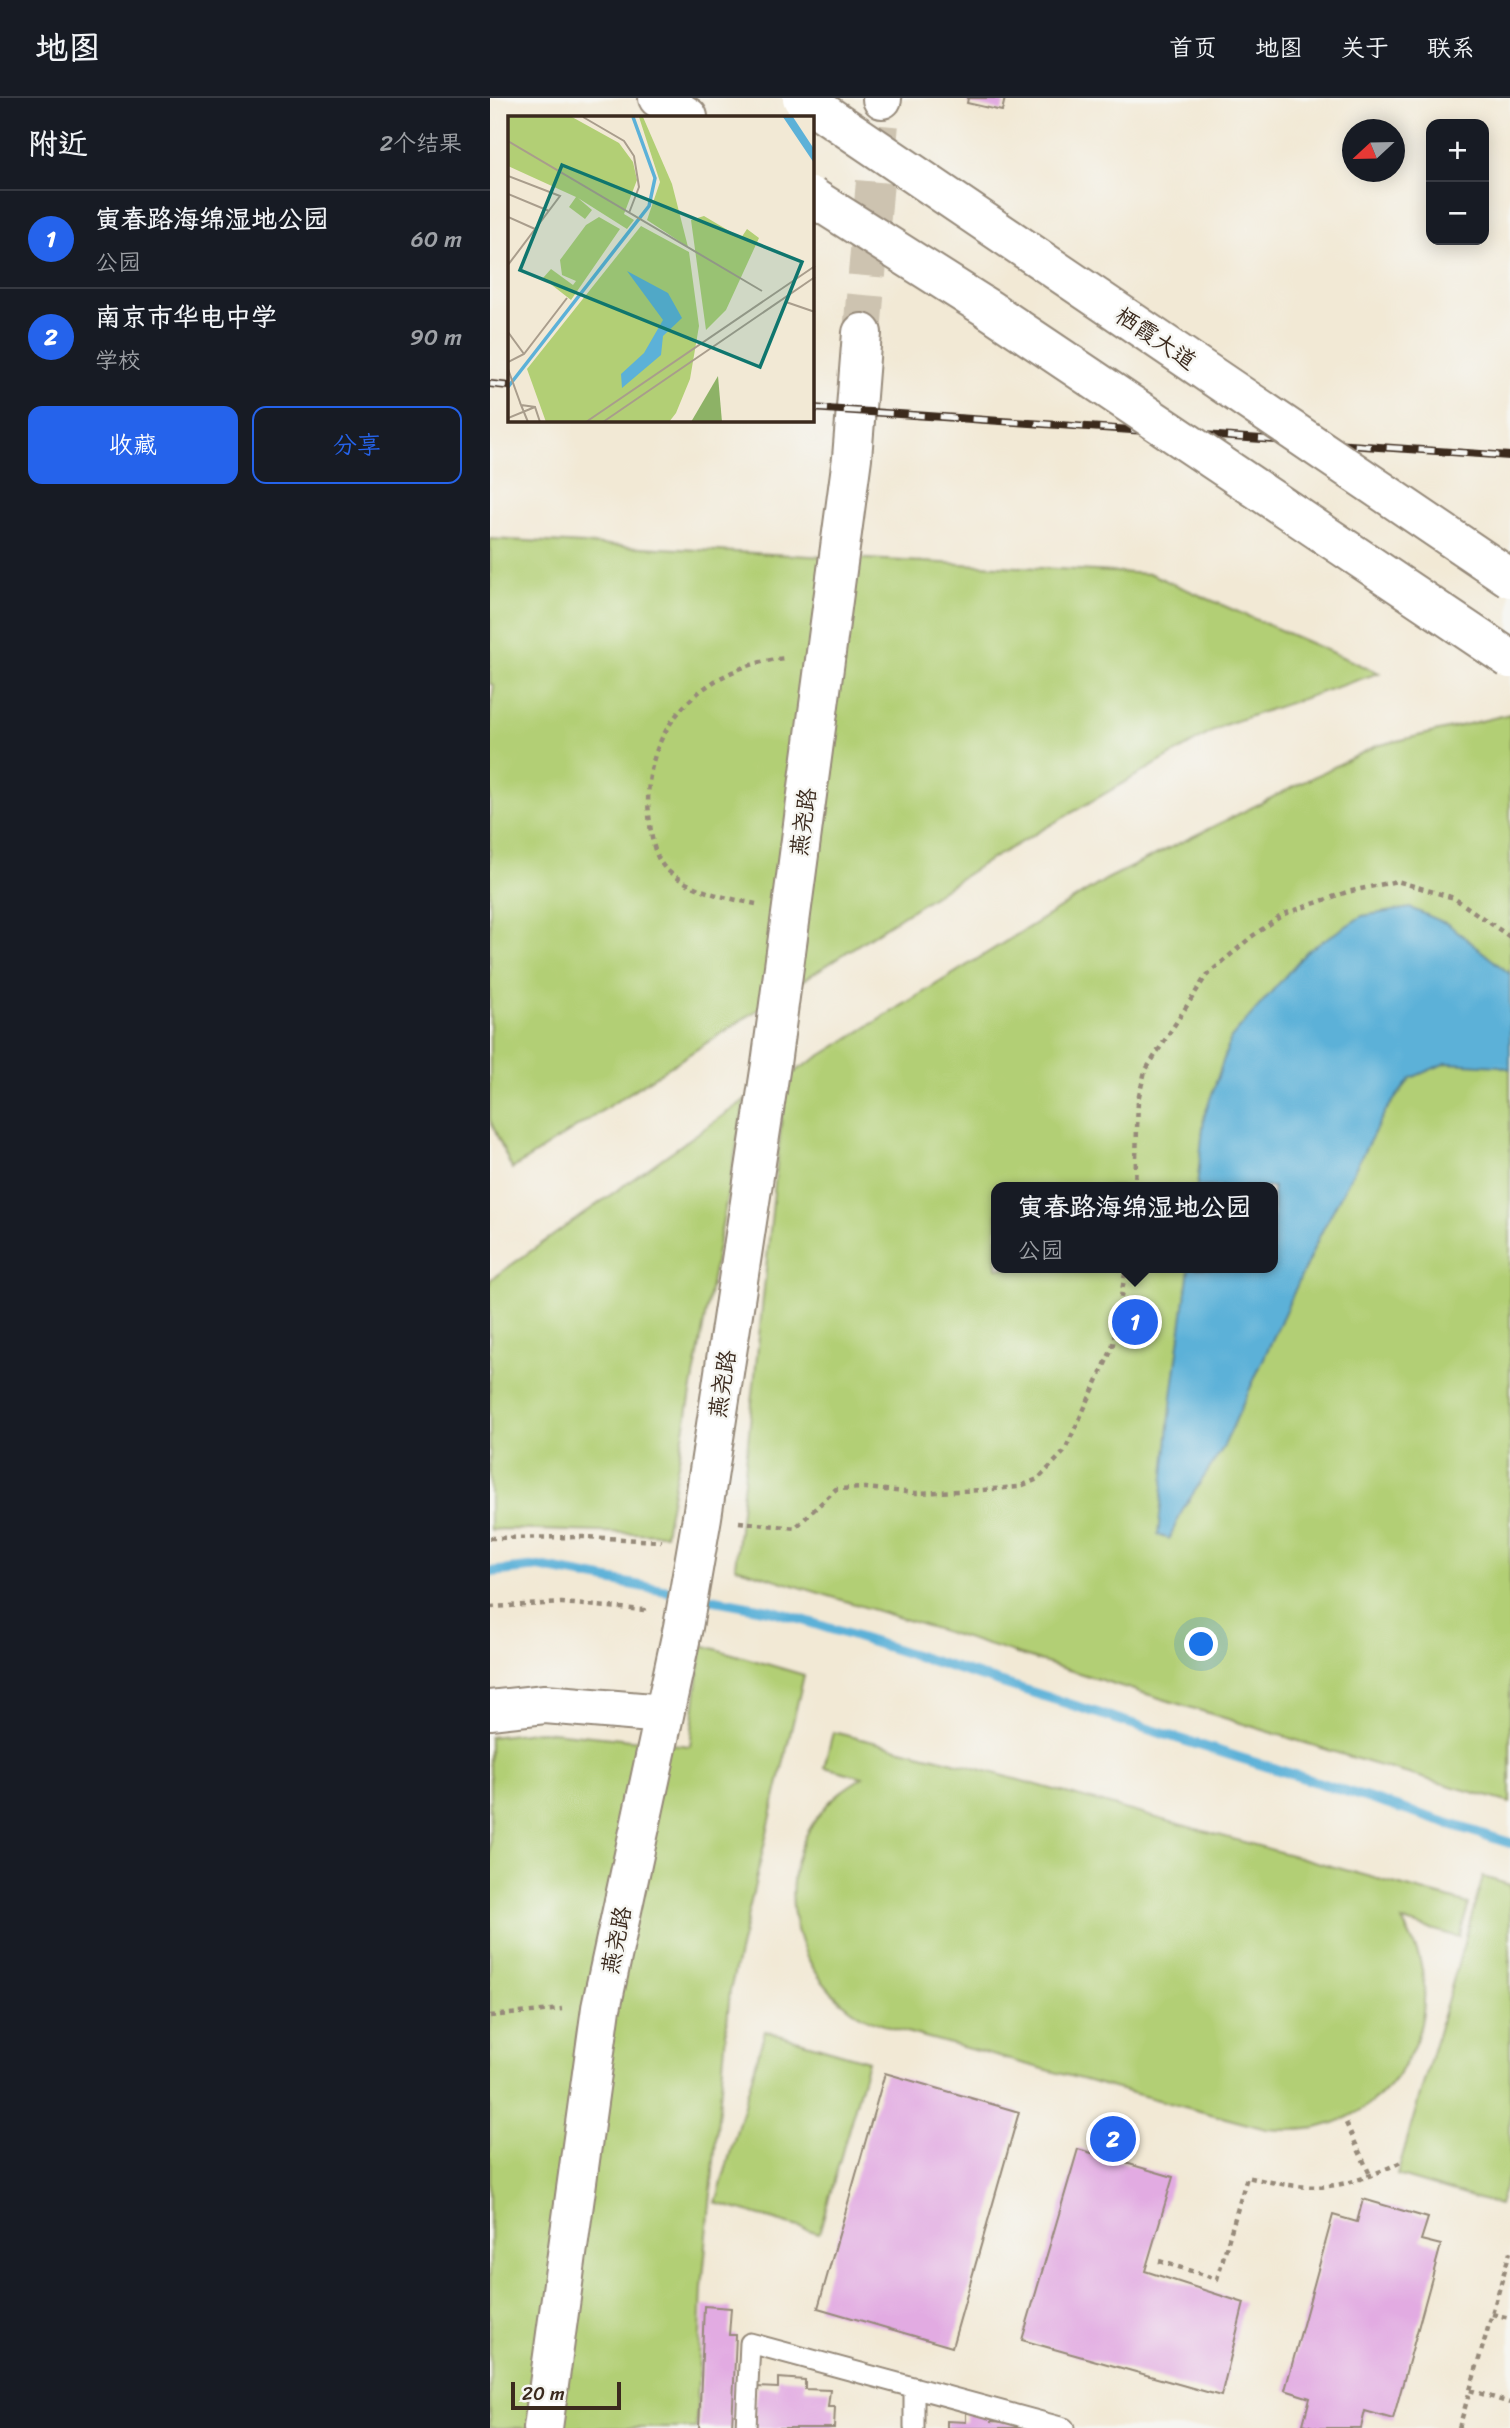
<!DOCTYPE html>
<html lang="zh">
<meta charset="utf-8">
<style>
body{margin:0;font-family:Sriracha,"LXGW WenKai TC",sans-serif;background:#242831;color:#f1f3f6}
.controls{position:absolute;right:21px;top:21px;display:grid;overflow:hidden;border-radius:14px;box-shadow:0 4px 18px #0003}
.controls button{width:63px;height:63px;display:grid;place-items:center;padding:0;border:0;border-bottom:2px solid #363941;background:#171b24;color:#f1f3f6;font:35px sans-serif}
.compass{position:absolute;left:852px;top:21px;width:63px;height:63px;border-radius:50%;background:#171b24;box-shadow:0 4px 18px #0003;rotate:248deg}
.scale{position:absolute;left:21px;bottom:18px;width:110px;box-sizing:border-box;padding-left:7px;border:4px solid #3b2a1e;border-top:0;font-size:19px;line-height:24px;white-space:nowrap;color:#3b2a1e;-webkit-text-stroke:5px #f6f6f2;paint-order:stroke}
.you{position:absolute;left:712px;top:1547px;width:24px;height:24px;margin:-18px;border:5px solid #fff;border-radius:50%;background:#1a73e8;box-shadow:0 0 0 10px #1a73e833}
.badge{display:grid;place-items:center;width:46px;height:46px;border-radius:50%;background:#2563eb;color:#fff;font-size:23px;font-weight:700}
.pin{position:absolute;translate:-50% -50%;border:4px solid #fff;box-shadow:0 2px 7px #0006}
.popup{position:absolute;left:501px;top:1084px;width:287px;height:91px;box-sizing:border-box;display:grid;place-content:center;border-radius:14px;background:#171b24;filter:drop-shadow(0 2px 5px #0005);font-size:23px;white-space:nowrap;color:#9ea1a6}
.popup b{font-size:26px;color:#f1f3f6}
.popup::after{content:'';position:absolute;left:50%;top:100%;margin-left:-14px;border:14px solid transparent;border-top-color:#171b24}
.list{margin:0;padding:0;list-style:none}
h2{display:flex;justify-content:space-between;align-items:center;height:91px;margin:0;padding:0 28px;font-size:30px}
h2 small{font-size:23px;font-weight:400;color:#9ea1a6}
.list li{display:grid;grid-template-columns:46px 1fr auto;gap:21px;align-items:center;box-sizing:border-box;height:98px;padding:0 28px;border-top:2px solid #363941}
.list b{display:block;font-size:26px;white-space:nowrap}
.list p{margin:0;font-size:23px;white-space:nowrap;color:#9ea1a6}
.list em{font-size:23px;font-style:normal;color:#9ea1a6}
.actions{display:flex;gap:14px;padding:21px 28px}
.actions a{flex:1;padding:16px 0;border:2px solid #2563eb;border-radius:14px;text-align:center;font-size:24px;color:#2563eb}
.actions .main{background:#2563eb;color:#fff}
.map{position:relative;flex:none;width:1020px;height:2330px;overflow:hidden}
header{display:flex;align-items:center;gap:42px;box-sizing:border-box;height:98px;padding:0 35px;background:#171b24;border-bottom:2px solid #363941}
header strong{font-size:33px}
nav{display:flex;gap:38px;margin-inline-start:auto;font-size:24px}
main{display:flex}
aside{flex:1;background:#171b24}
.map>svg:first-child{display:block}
.green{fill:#b2cf75;stroke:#767c4a;stroke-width:2;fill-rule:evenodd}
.water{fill:#5cb1d8;stroke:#4c6e7b;stroke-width:2}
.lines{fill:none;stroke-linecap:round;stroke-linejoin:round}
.stream{stroke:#5cb1d8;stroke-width:10}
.building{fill:#e2abe2}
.minor-tunnel{stroke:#cdc3b0;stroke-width:38;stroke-dasharray:38 19;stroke-linecap:butt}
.service-casing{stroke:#968a7a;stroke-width:23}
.minor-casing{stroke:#968a7a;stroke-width:42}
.trunk-casing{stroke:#968a7a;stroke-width:42}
.path{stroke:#968a7a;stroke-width:4.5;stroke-dasharray:5 5;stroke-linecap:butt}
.service{stroke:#fff;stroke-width:19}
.minor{stroke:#fff;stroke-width:38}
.trunk{stroke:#fff;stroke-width:38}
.rail-casing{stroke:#3b2a1e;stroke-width:8}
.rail{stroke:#f6f6f2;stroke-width:5;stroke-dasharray:16;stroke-linecap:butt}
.trunk-bridge-casing{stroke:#968a7a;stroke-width:42;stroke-linecap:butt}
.trunk-bridge{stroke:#fff;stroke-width:38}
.labels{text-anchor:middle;stroke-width:5;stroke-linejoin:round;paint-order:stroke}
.street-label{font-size:23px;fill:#3b2a1e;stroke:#f6f6f2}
.inset-river{fill:none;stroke:#5cb1d8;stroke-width:3.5}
.inset-road{fill:none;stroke:#a99d8c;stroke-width:2}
.view{fill:#0f766e;fill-opacity:0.15;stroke:#0f766e;stroke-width:3.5}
.inset-edge{fill:none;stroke:#3b2a1e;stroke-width:3.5}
</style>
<header>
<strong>地图</strong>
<nav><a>首页</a><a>地图</a><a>关于</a><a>联系</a></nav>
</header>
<main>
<aside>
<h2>附近<small>2个结果</small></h2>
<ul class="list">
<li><span class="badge">1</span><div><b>寅春路海绵湿地公园</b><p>公园</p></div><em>60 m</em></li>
<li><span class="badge">2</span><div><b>南京市华电中学</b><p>学校</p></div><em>90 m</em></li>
</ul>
<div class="actions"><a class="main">收藏</a><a>分享</a></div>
</aside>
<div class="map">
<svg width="1020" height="2330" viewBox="0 0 1020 2330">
<rect width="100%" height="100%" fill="#f6f6f2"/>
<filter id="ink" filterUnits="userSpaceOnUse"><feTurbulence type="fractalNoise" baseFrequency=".0143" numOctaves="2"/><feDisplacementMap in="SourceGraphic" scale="14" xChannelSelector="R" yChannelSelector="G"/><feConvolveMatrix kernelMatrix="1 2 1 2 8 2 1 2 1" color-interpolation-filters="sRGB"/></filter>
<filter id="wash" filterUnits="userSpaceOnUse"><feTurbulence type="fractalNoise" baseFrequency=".00686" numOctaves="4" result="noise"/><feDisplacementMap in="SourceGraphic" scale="28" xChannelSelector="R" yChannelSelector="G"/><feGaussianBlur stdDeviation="1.57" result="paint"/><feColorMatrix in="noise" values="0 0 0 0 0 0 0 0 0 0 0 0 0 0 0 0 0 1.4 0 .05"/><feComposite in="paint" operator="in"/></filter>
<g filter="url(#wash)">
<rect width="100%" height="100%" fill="#f2e9d5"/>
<path class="green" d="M0,441L661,476L889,575L734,627L491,767L22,1071L0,1022V616L4,587L0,586Z
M1020,616V1705L880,1665L245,1469L296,979L617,781L886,648ZM507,1089H783V1170H507Z
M255,1002L175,1436L14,1431L0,1432V1182Z
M212,1547L314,1577L240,1893L212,2190L206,2330H0V1639L52,1633L200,1648Z
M343,1634L460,1663L979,1806L969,1839L912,1823C919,1836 926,1848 930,1863C949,1934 903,2013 830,2029C812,2033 794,2032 776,2031L416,1934C398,1929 378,1923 362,1912C299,1867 281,1775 332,1713C343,1698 357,1689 373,1679L334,1669Z
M993,1779L1020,1787V2070L1009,2107L907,2077Z
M275,1933L378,1963L329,2135L226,2105Z"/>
<path class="water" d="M920,810L958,826L1020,876V971L1009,968L956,965L921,980L895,1014L830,1137L733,1350L693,1411L679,1441L668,1437L682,1298L699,1170H783V1089H707L714,1019L741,940L817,853L872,818Z"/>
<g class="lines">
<path class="stream" d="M0,1474L49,1469L284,1513L1020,1745"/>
</g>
<g id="blocks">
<path class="building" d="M478,0H515L512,13L477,5Z
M395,1975L529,2014L462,2249L328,2210Z
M588,2051L683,2079L655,2173L754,2205L731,2298L532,2242Z
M873,2101L938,2120L931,2142L951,2147L903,2321L875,2313L871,2330H828L813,2326L820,2300L795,2292L843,2117L867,2124Z
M214,2208L241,2210L239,2237H246L242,2330H209Z
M288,2280L315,2282V2291L340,2292L338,2309H345L344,2330H264L267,2289L288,2290Z
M476,2311L503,2314L502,2323L528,2325V2330H457V2323L476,2324Z"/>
</g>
</g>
<g filter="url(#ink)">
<use href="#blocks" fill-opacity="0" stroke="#968a7a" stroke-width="2"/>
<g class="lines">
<path class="minor-tunnel" d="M372,235L392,1"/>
<defs>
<path id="service" d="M256,2330L260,2245L574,2330
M424,2330V2289"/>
<path id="minor" d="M392,1V0
M0,1612L55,1606L174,1616
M53,2330L111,1910L193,1529L212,1419L281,966L362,360L372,235"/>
<path id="trunk" d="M168,0L198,19"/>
</defs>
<use href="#service" class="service-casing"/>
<use href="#minor" class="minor-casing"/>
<use href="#trunk" class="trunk-casing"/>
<path class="path" d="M266,806C236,800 201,793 177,772C163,759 161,736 159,717C150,631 213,568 296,560
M645,1089L648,1002L655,973L716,878L761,839L794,816L857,794L907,783L964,800L1020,839
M249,1424L305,1430L346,1391L375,1390L426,1395L492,1392L528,1389L548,1381L574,1354L622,1251L636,1170
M0,1440L94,1439L171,1443
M0,1509L72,1505L154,1512V1515
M0,1918L72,1911
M856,2025L881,2079
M669,2163L727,2181L757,2079C823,2094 848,2094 911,2064
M1002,2216L1020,2220
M980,2292L1020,2305
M969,2330L1020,2154"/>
<use href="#service" class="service"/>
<use href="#minor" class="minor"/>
<use href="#trunk" class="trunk"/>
<defs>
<path id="rail" d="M0,286L19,288
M322,310L1020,358"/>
</defs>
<use href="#rail" class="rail-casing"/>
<use href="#rail" class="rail"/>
<defs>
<path id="trunk-bridge" d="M312,0L1020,480
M322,99L497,210L1020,561"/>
</defs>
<use href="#trunk-bridge" class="trunk-bridge-casing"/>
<use href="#trunk-bridge" class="trunk-bridge"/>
</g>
</g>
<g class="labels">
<g class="street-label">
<text transform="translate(666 240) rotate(34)" y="8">栖霞大道</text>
<text transform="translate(313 724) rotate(-82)" y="8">燕尧路</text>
<text transform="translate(232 1286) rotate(-81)" y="8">燕尧路</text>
<text transform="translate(126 1842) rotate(-78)" y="8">燕尧路</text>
</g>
</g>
<g transform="translate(18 18)">
<rect width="306" height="306" fill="#f2e9d5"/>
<path d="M0,1H64L111,27L125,46L129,64L116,98L126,104L119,113L70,82L84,94L77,103L61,91L68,81L0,50ZM131,1H135L164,68L180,131L139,104L152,66ZM196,100L233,122L239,113L251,122L218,194L198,214L183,104ZM91,101L112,113L63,184L35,162L43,153L65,169L68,165L54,159L52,144L78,109ZM133,110L181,136L191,210L182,263L168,297L161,306H38L19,253Z" fill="#b2cf75"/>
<path d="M210,260L214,306H183Z" fill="#8db266"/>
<path d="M275,1H285L306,33V47ZM119,155L160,177L174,202L155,220L153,239L114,272L113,258L136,237L155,204Z" fill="#5cb1d8"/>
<path class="inset-river" d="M0,271L141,90L147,62L125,1"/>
<path class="inset-road" d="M75,1L116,25L126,40L131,71L121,97M0,25L254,175M0,60L52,80L0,149M0,78L41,95M0,101L27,113M278,186L307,196M0,216L16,238M0,246L16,238L59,182M0,253L13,289M0,302L27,291M20,306L13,289L27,291L32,306M78,306L307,150M95,306L307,161"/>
<path class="view" d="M54,49L294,146L252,251L12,154Z"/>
<rect width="306" height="306" class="inset-edge"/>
</g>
</svg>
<div class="controls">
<button>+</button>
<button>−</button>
</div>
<svg class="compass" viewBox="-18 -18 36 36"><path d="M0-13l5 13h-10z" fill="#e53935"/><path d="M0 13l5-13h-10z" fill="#9ea1a6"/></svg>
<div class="scale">20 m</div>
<div class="you"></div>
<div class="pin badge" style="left:645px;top:1224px">1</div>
<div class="popup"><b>寅春路海绵湿地公园</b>公园</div>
<div class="pin badge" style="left:623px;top:2041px">2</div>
</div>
</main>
